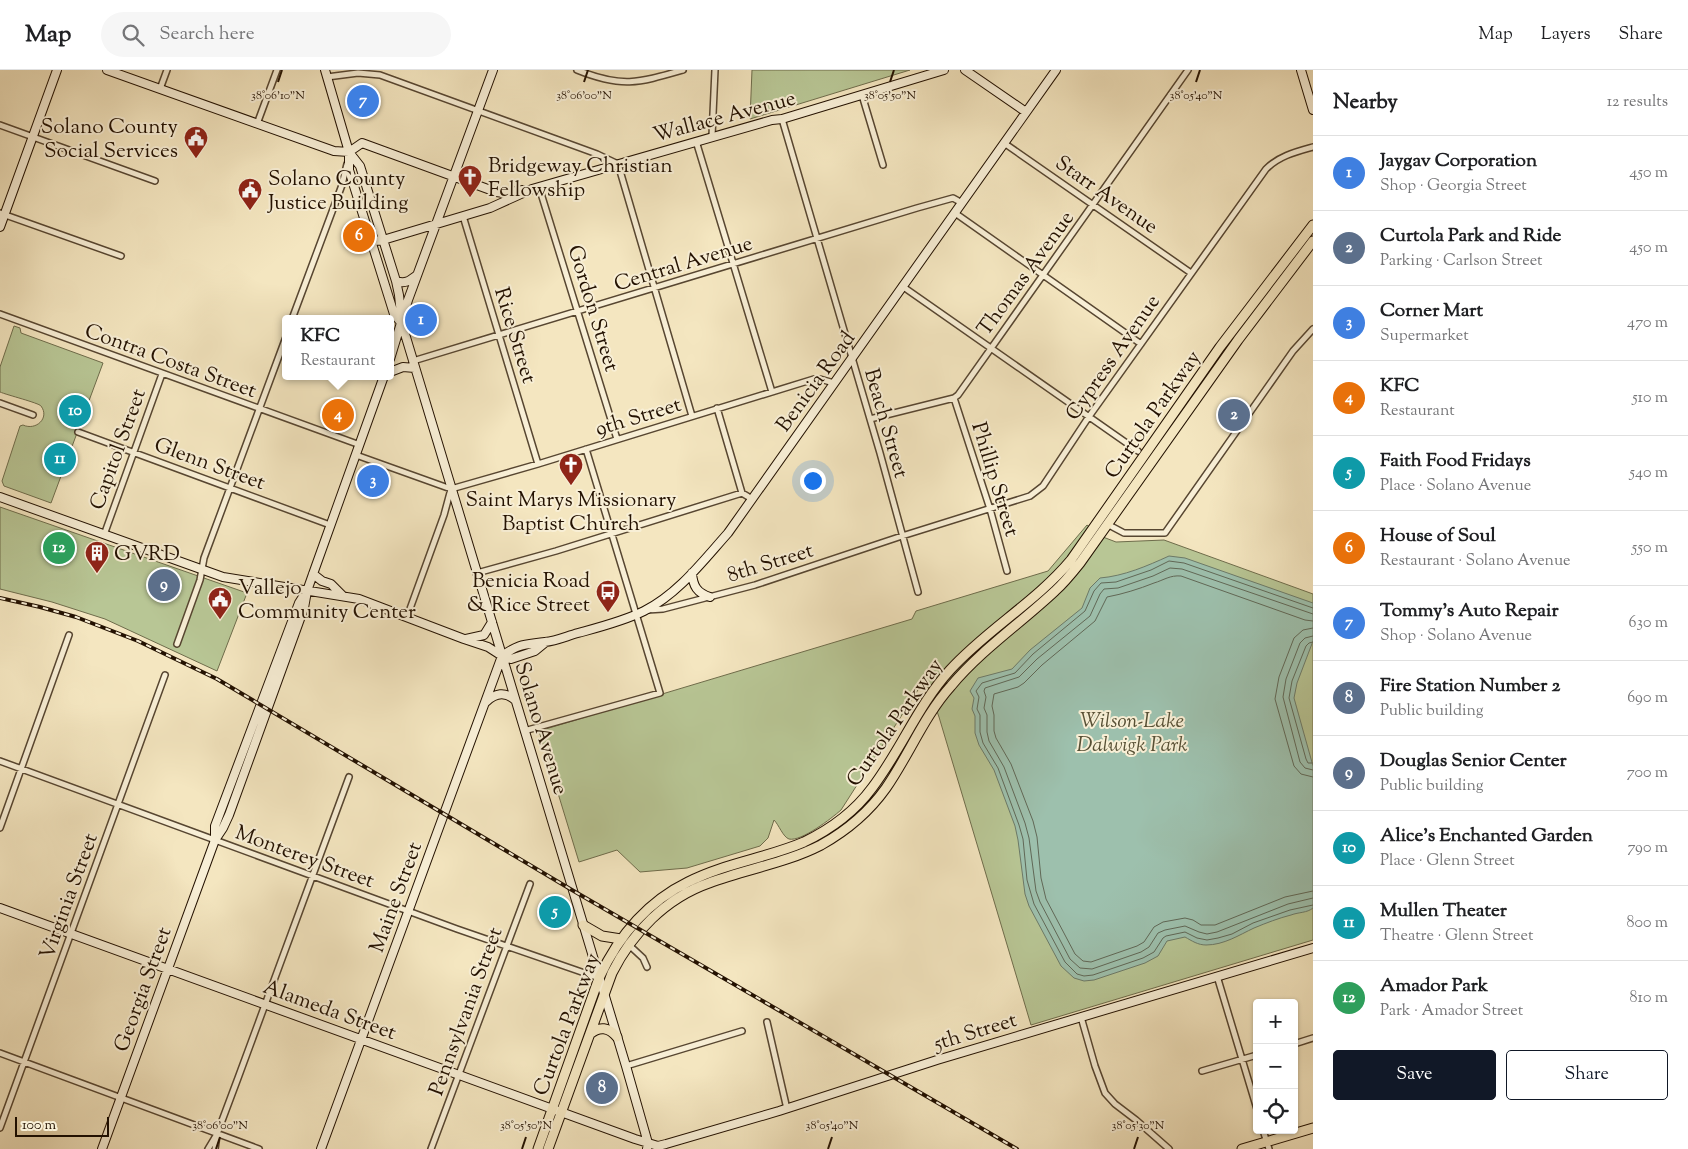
<!DOCTYPE html>
<meta charset="utf-8">
<style>
body{margin:0;font-family:"Sorts Mill Goudy",serif;background:#f6f6f6;color:#202124}
.controls{position:absolute;right:15px;bottom:15px;display:grid;overflow:hidden;border-radius:5px;box-shadow:0 1px 4px #0004}
.controls button{width:45px;height:45px;display:grid;place-items:center;padding:0;border:0;border-bottom:1px solid #e0e0e0;background:#fff;color:#202124;font:25px sans-serif}
.scale{position:absolute;left:15px;bottom:12px;width:94px;box-sizing:border-box;padding-left:5px;border:2px solid #231101;border-top:0;font-size:14px;line-height:18px;white-space:nowrap;color:#231101;-webkit-text-stroke:4px #f8efd6;paint-order:stroke}
.you{position:absolute;left:812px;top:410px;width:18px;height:18px;margin:-12px;border:4px solid #fff;border-radius:50%;background:#1a73e8;box-shadow:0 0 0 8px #1a73e833}
.badge{display:grid;place-items:center;width:32px;height:32px;border-radius:50%;background:#111827;color:#fff;font-size:16px;font-weight:700}
.pin{position:absolute;translate:-50% -50%;border:2px solid #fff;box-shadow:0 1px 5px #0006}
.popup{position:absolute;left:282px;top:245px;width:112px;height:65px;box-sizing:border-box;display:grid;place-content:center;border-radius:5px;background:#fff;filter:drop-shadow(0 1px 4px #0005);font-size:16px;white-space:nowrap;color:#757577}
.popup b{font-size:19px;color:#202124}
.popup::after{content:'';position:absolute;left:50%;top:100%;margin-left:-10px;border:10px solid transparent;border-top-color:#fff}
.list{margin:0;padding:0;list-style:none}
h2{display:flex;justify-content:space-between;align-items:center;height:65px;margin:0;padding:0 20px;font-size:21px}
h2 small{font-size:16px;font-weight:400;color:#757577}
.list li{display:grid;grid-template-columns:32px 1fr auto;gap:15px;align-items:center;box-sizing:border-box;height:75px;padding:0 20px;border-top:1px solid #e0e0e0}
.list b{display:block;font-size:19px;white-space:nowrap}
.list p{margin:0;font-size:16px;white-space:nowrap;color:#757577}
.list em{font-size:16px;font-style:normal;color:#757577}
.actions{display:flex;gap:10px;padding:15px 20px}
.actions a{flex:1;padding:11px 0;border:1px solid #111827;border-radius:5px;text-align:center;font-size:18px;color:#111827}
.actions .main{background:#111827;color:#fff}
.icon{flex:none;width:28px;height:28px;fill:none;stroke:currentColor;stroke-width:2;stroke-linecap:round;stroke-linejoin:round}
.map{position:relative;flex:none;width:1313px;height:1079px;overflow:hidden}
header{display:flex;align-items:center;gap:30px;box-sizing:border-box;height:70px;padding:0 25px;background:#fff;border-bottom:1px solid #e0e0e0}
header strong{font-size:24px}
nav{display:flex;gap:28px;margin-inline-start:auto;font-size:18px}
.search{width:350px;height:45px;background:#f6f6f6;display:flex;align-items:center;gap:12px;box-sizing:border-box;padding:0 18px;border-radius:28px;color:#757577;font-size:19px}
main{display:flex}
aside{flex:1;background:#fff}
.map>svg:first-child{display:block}
.green{fill:#b8c695;stroke:#6e6c4b}
.water{fill:#9dc0ad;stroke:#6c7a68}
.lines{fill:none;stroke-linecap:round;stroke-linejoin:round}
.shore{stroke:#606857;stroke-width:1}
.street-casing{stroke:#574631;stroke-width:8}
.secondary-casing{stroke:#231101;stroke-width:10}
.primary-casing{stroke:#231101;stroke-width:11}
.street{stroke:#f8efd6;stroke-width:5}
.secondary{stroke:#f8efd6;stroke-width:8}
.primary{stroke:#f4e6c0;stroke-width:9}
.rail-casing{stroke:#231101;stroke-width:4}
.rail{stroke:#f8efd6;stroke-width:2;stroke-dasharray:5.5;stroke-linecap:butt}
.ticks{fill:none;stroke:#231101;stroke-width:2}
.labels{text-anchor:middle;stroke-width:4;stroke-linejoin:round;paint-order:stroke}
.street-label{font-size:21px;fill:#231101;stroke:#f8efd6}
.poi-label{font-size:21px;fill:#231101;stroke:#f8efd6;text-anchor:start}
.park-label{font-size:21px;font-style:italic;fill:#575035;stroke:#f8efd6}
.ticks-label{font-size:12px;text-anchor:middle;fill:#231101;stroke:#f8efd6;stroke-width:4;stroke-linejoin:round;paint-order:stroke}
</style>
<header>
<strong>Map</strong>
<div class="search"><svg class="icon" aria-label="search" viewBox="0 0 24 24"><circle cx="10" cy="10" r="6"/><path d="M15 15l6 6"/></svg>Search here</div>
<nav><a>Map</a><a>Layers</a><a>Share</a></nav>
</header>
<main>
<div class="map">
<svg width="1313" height="1079" viewBox="0 0 1313 1079">
<rect width="100%" height="100%" fill="#f4e6c0"/>
<filter id="stains"><feTurbulence type="fractalNoise" baseFrequency=".004" numOctaves="4"/><feColorMatrix values="0 0 0 0 .2 0 0 0 0 .09 0 0 0 0 .02 0 0 0 .5 -.17"/></filter>
<radialGradient id="worn" r=".72"><stop offset=".6" stop-color="#630" stop-opacity="0"/><stop offset="1" stop-color="#630" stop-opacity=".3"/></radialGradient>
<path class="green" d="M752,0H910L750,49Z
M14,256L20,258L21,263L103,293L51,433L4,416L2,411L20,356L23,355C36,361 50,348 41,336C39,333 7,325 0,322V297Z
M0,437L247,523L217,601L105,549L52,532L0,519Z
M1087,455L1103,467L1116,472L1164,470L1313,524V870L1031,955L939,647L925,609L841,740C832,748 801,772 789,769C783,767 779,755 774,750L768,768L760,776L687,798L640,802L617,780L579,792L539,661L912,549L916,541L1048,501Z"/>
<path class="water" d="M1169,486L1185,488L1313,533V571L1297,613L1294,628L1313,696V838C1307,843 1299,842 1291,845C1279,848 1266,853 1254,858C1239,865 1224,875 1206,875C1198,875 1192,871 1185,867L1167,871L1158,886L1145,893L1094,910L1084,911L1074,908L1061,896L1029,836L1025,824L1018,770L1015,756L994,700L979,675L975,663V646L972,639L974,628L970,621L978,608L1012,599L1030,580L1082,538L1090,518L1100,508C1124,506 1147,496 1169,486Z"/>
<g class="lines">
<path class="shore" d="M1313,538L1184,493L1169,491L1151,500L1116,512L1101,513L1094,521L1085,541L1033,584L1015,603L982,613L976,621L979,627L977,639L980,645V662L983,673L998,698L1019,755L1023,769L1027,810L1034,834L1065,892L1077,904L1084,906L1093,905L1143,888L1154,882L1163,868L1166,866L1185,862L1197,868L1207,870L1218,868L1232,864L1253,853L1290,840L1313,835
M1313,544L1182,499L1170,498L1153,506L1118,518L1104,519L1100,524L1090,546L1037,589L1019,607L985,618L984,621L986,627L984,638L987,645V662L989,671L1004,697L1025,753L1029,768L1036,821L1040,832L1070,889L1080,898L1092,899L1141,882L1149,877L1158,863L1165,860L1185,856L1199,862L1207,864L1217,862L1288,834L1313,828
M1313,551L1305,550L1181,506C1170,505 1164,510 1154,513C1139,519 1123,524 1107,527L1095,551L1042,595L1024,613L1018,617L994,624L992,636L994,645V661L996,668L1011,694L1033,751L1037,767L1041,808L1046,829L1075,884L1083,891L1091,892L1137,876L1144,872L1154,857L1163,852L1185,848L1193,850L1201,855H1215L1285,827L1313,821
M1313,558L1303,560L1294,568L1279,607L1275,629L1294,696L1301,704L1313,707
M1313,566L1305,568L1300,573L1286,609L1283,627L1300,692L1305,698L1313,700
M1313,572L1309,573L1306,576L1292,611L1289,628L1306,689L1308,693H1313"/>
<defs>
<path id="street" d="M577,0C622,18 638,13 683,0
M327,7L358,3L380,5L597,84L618,94L692,346
M160,19L167,0
M862,25L883,95
M782,49L880,383L918,522
M257,54L277,0
M0,55L155,111
M712,66L715,0
M696,71L772,322
M1004,73L1191,203
M539,117L617,369
M0,143L121,186
M955,143L1141,274
M463,146L538,394
M902,216L1138,381
M0,244L360,375
M292,249L342,115L347,94
M413,291L917,138L953,128L962,133
M954,328L990,439L1007,501
M0,333L33,345
M717,338L742,423L752,429
M870,349L954,328L958,325L1188,0
M78,362L330,455
M356,385L451,419
M451,419L538,394L814,309H820L834,313
M1107,454L1124,463H1165L1293,281L1313,259
M104,465L162,304
M477,503L556,481L742,423
M647,540L663,539L755,515L902,466L1030,426L1043,416L1088,348L1266,99C1279,86 1295,82 1313,77
M407,547L444,445L451,419
M177,574L200,510L204,488L286,267
M524,661L660,623L586,379
M0,691L457,859L599,908
M0,758L69,565
M629,875L643,888L647,897
M1217,906L1257,1039
M1081,947L1095,996L1105,1023L1115,1034L1136,1050L1169,1079
M767,952L787,1039
M1294,974L1313,968
M0,983L259,1079
M626,996L742,961
M1202,1001L1257,985
M0,1058L165,605
M1263,1060L1269,1079
M208,1079L217,1064L238,1008L349,707
M215,1079L217,1065
M431,1079L530,814"/>
<path id="secondary" d="M107,0L334,81L349,82L362,73L496,122L504,123L523,120
M325,0L349,82V100L394,244L402,254
M965,0L1026,42
M1301,0L1313,40
M349,82L360,96L396,211L399,225L402,254L626,996L648,1073L647,1079
M0,157L57,0
M371,171L383,170L490,138L532,119L772,50L782,49L944,0
M396,211C406,214 409,211 417,205
M390,289L408,230L493,0
M390,302L403,297L415,298
M0,427L223,507L359,529L464,569L488,577L502,586L511,589L535,581L546,572
M692,503C693,516 697,523 710,527
M313,504L322,511L331,514L343,526
M466,569L484,565L492,552
M502,586C520,573 525,575 545,572C556,571 567,566 578,563C600,557 624,551 644,541C678,524 703,491 728,463L1056,0
M486,632C495,623 505,621 515,630
M215,770V756L299,533L306,522
M0,838L635,1069L658,1076L666,1074L779,1041L937,990L1313,878
M102,1079L215,770L223,758L229,745L304,538L307,521L313,504L384,306
M321,1079L502,586"/>
<path id="primary" d="M583,855L602,866L621,869
M590,964C599,956 609,957 617,967
M538,1079L599,908C618,867 647,832 688,812C725,793 767,788 804,772C831,759 855,741 872,718C901,680 918,635 950,600C986,560 1036,532 1071,490L1220,277L1313,155
M548,1079L612,903C632,863 666,828 709,813C746,799 786,793 821,775C846,761 869,742 886,718C909,685 924,646 951,616C981,580 1021,553 1055,521C1064,513 1072,503 1080,493L1238,270L1313,171
M1242,1079L1313,1058"/>
</defs>
<use href="#street" class="street-casing"/>
<use href="#secondary" class="secondary-casing"/>
<use href="#primary" class="primary-casing"/>
<use href="#street" class="street"/>
<use href="#secondary" class="secondary"/>
<use href="#primary" class="primary"/>
<defs>
<path id="rail" d="M0,528L40,537L76,547L138,571L217,609L572,820L1017,1079"/>
</defs>
<use href="#rail" class="rail-casing"/>
<use href="#rail" class="rail"/>
</g>
<path class="ticks" d="M278,12L282,0M584,12L588,0M890,12L894,0M1196,12L1200,0M216,1079L220,1067M522,1079L526,1067M828,1079L832,1067M1134,1079L1138,1067"/>
<defs>
<symbol id="civic-pin" viewBox="-11 -11 22 30"><path d="M0 17L-7.5 6A9.5 9.5 0 1 1 7.5 6Z" fill="#8f2418" stroke="#f8efd6"/><path d="M-.6-6.5H3V-4.5H.6V-3L4-1V1h2V6H-6V1h2V-1L-.6-3ZM-1.2 2.5V6h2.4V2.5Z" fill="#fff"/></symbol>
<symbol id="church-pin" viewBox="-11 -11 22 30"><path d="M0 17L-7.5 6A9.5 9.5 0 1 1 7.5 6Z" fill="#8f2418" stroke="#f8efd6"/><path d="M-1.2-6h2.4v3.5h3.3v2.4h-3.3V6h-2.4V-.1h-3.3v-2.4h3.3Z" fill="#fff"/></symbol>
<symbol id="building-pin" viewBox="-11 -11 22 30"><path d="M0 17L-7.5 6A9.5 9.5 0 1 1 7.5 6Z" fill="#8f2418" stroke="#f8efd6"/><path d="M-4-6H4V6H1V3H-1V6H-4ZM-2.5-4.3h1.7v1.8h-1.7ZM.8-4.3h1.7v1.8H.8ZM-2.5-1h1.7V.8h-1.7ZM.8-1h1.7V.8H.8Z" fill="#fff"/></symbol>
<symbol id="bus-pin" viewBox="-11 -11 22 30"><path d="M0 17L-7.5 6A9.5 9.5 0 1 1 7.5 6Z" fill="#8f2418" stroke="#f8efd6"/><path d="M-5-6H5V4H4V6H2V4H-2V6H-4V4H-5ZM-3.5-4V0h7V-4ZM-3.5 1.2v1.5H-2V1.2ZM2 1.2v1.5H3.5V1.2Z" fill="#fff"/></symbol>
</defs>
<g fill-rule="evenodd">
<use href="#civic-pin" x="182" y="54" width="28" height="38"/>
<use href="#church-pin" x="456" y="93" width="28" height="38"/>
<use href="#civic-pin" x="236" y="106" width="28" height="38"/>
<use href="#church-pin" x="557" y="381" width="28" height="38"/>
<use href="#building-pin" x="83" y="469" width="28" height="38"/>
<use href="#bus-pin" x="594" y="508" width="28" height="38"/>
<use href="#civic-pin" x="206" y="515" width="28" height="38"/>
</g>
<g class="labels">
<g class="street-label">
<text transform="translate(724 46) rotate(-15)" y="7">Wallace Avenue</text>
<text transform="translate(1107 124) rotate(35)" y="7">Starr Avenue</text>
<text transform="translate(683 193) rotate(-17)" y="7">Central Avenue</text>
<text transform="translate(1025 203) rotate(-54)" y="7">Thomas Avenue</text>
<text transform="translate(594 238) rotate(73)" y="7">Gordon Street</text>
<text transform="translate(516 265) rotate(73)" y="7">Rice Street</text>
<text transform="translate(1112 287) rotate(-55)" y="7">Cypress Avenue</text>
<text transform="translate(171 290) rotate(20)" y="7">Contra Costa Street</text>
<text transform="translate(815 311) rotate(-54)" y="7">Benicia Road</text>
<text transform="translate(1152 344) rotate(-55)" y="7">Curtola Parkway</text>
<text transform="translate(638 346) rotate(-17)" y="7">9th Street</text>
<text transform="translate(887 353) rotate(74)" y="7">Beach Street</text>
<text transform="translate(117 379) rotate(-70)" y="7">Capitol Street</text>
<text transform="translate(210 393) rotate(20)" y="7">Glenn Street</text>
<text transform="translate(996 409) rotate(73)" y="7">Phillip Street</text>
<text transform="translate(770 492) rotate(-17)" y="7">8th Street</text>
<text transform="translate(894 652) rotate(-55)" y="7">Curtola Parkway</text>
<text transform="translate(542 658) rotate(73)" y="7">Solano Avenue</text>
<text transform="translate(305 786) rotate(20)" y="7">Monterey Street</text>
<text transform="translate(68 826) rotate(-70)" y="7">Virginia Street</text>
<text transform="translate(395 827) rotate(-70)" y="7">Maine Street</text>
<text transform="translate(142 919) rotate(-70)" y="7">Georgia Street</text>
<text transform="translate(330 939) rotate(20)" y="7">Alameda Street</text>
<text transform="translate(465 941) rotate(-70)" y="7">Pennsylvania Street</text>
<text transform="translate(566 954) rotate(-69)" y="7">Curtola Parkway</text>
<text transform="translate(975 961) rotate(-17)" y="7">5th Street</text>
</g>
<g class="poi-label">
<text x="178" y="63" text-anchor="end">Solano County<tspan x="178" dy="24">Social Services</tspan></text>
<text x="488" y="102">Bridgeway Christian<tspan x="488" dy="24">Fellowship</tspan></text>
<text x="268" y="115">Solano County<tspan x="268" dy="24">Justice Building</tspan></text>
<text x="571" y="436" text-anchor="middle">Saint Marys Missionary<tspan x="571" dy="24">Baptist Church</tspan></text>
<text x="114" y="490">GVRD</text>
<text x="590" y="517" text-anchor="end">Benicia Road<tspan x="590" dy="24">&amp; Rice Street</tspan></text>
<text x="238" y="524">Vallejo<tspan x="238" dy="24">Community Center</tspan></text>
</g>
<g class="park-label">
<text x="1132" y="657">Wilson-Lake<tspan x="1132" dy="24">Dalwigk Park</tspan></text>
</g>
</g>
<g class="ticks-label">
<text x="278" y="29">38°06'10"N</text>
<text x="584" y="29">38°06'00"N</text>
<text x="890" y="29">38°05'50"N</text>
<text x="1196" y="29">38°05'40"N</text>
<text x="220" y="1059">38°06'00"N</text>
<text x="526" y="1059">38°05'50"N</text>
<text x="832" y="1059">38°05'40"N</text>
<text x="1138" y="1059">38°05'30"N</text>
</g>
<rect width="100%" height="100%" filter="url(#stains)"/>
<rect width="100%" height="100%" fill="url(#worn)"/>
</svg>
<div class="controls">
<button>+</button>
<button>−</button>
<button><svg class="icon" aria-label="locate" viewBox="0 0 24 24"><circle cx="12" cy="12" r="6"/><path d="M12 2v4M12 18v4M2 12h4M18 12h4"/></svg></button>
</div>
<div class="scale">100 m</div>
<div class="you"></div>
<div class="pin badge" style="left:421px;top:250px;background:#3f7fe0">1</div>
<div class="pin badge" style="left:1234px;top:345px;background:#5c6f8a">2</div>
<div class="pin badge" style="left:373px;top:411px;background:#3f7fe0">3</div>
<div class="pin badge" style="left:338px;top:345px;background:#e8710a">4</div>
<div class="popup"><b>KFC</b>Restaurant</div>
<div class="pin badge" style="left:555px;top:842px;background:#0f9aa8">5</div>
<div class="pin badge" style="left:359px;top:166px;background:#e8710a">6</div>
<div class="pin badge" style="left:363px;top:31px;background:#3f7fe0">7</div>
<div class="pin badge" style="left:602px;top:1018px;background:#5c6f8a">8</div>
<div class="pin badge" style="left:164px;top:515px;background:#5c6f8a">9</div>
<div class="pin badge" style="left:75px;top:341px;background:#0f9aa8">10</div>
<div class="pin badge" style="left:60px;top:389px;background:#0f9aa8">11</div>
<div class="pin badge" style="left:59px;top:478px;background:#2e9e5b">12</div>
</div>
<aside>
<h2>Nearby<small>12 results</small></h2>
<ul class="list">
<li><span class="badge" style="background:#3f7fe0">1</span><div><b>Jaygav Corporation</b><p>Shop · Georgia Street</p></div><em>450 m</em></li>
<li><span class="badge" style="background:#5c6f8a">2</span><div><b>Curtola Park and Ride</b><p>Parking · Carlson Street</p></div><em>450 m</em></li>
<li><span class="badge" style="background:#3f7fe0">3</span><div><b>Corner Mart</b><p>Supermarket</p></div><em>470 m</em></li>
<li><span class="badge" style="background:#e8710a">4</span><div><b>KFC</b><p>Restaurant</p></div><em>510 m</em></li>
<li><span class="badge" style="background:#0f9aa8">5</span><div><b>Faith Food Fridays</b><p>Place · Solano Avenue</p></div><em>540 m</em></li>
<li><span class="badge" style="background:#e8710a">6</span><div><b>House of Soul</b><p>Restaurant · Solano Avenue</p></div><em>550 m</em></li>
<li><span class="badge" style="background:#3f7fe0">7</span><div><b>Tommy's Auto Repair</b><p>Shop · Solano Avenue</p></div><em>630 m</em></li>
<li><span class="badge" style="background:#5c6f8a">8</span><div><b>Fire Station Number 2</b><p>Public building</p></div><em>690 m</em></li>
<li><span class="badge" style="background:#5c6f8a">9</span><div><b>Douglas Senior Center</b><p>Public building</p></div><em>700 m</em></li>
<li><span class="badge" style="background:#0f9aa8">10</span><div><b>Alice's Enchanted Garden</b><p>Place · Glenn Street</p></div><em>790 m</em></li>
<li><span class="badge" style="background:#0f9aa8">11</span><div><b>Mullen Theater</b><p>Theatre · Glenn Street</p></div><em>800 m</em></li>
<li><span class="badge" style="background:#2e9e5b">12</span><div><b>Amador Park</b><p>Park · Amador Street</p></div><em>810 m</em></li>
</ul>
<div class="actions"><a class="main">Save</a><a>Share</a></div>
</aside>
</main>
